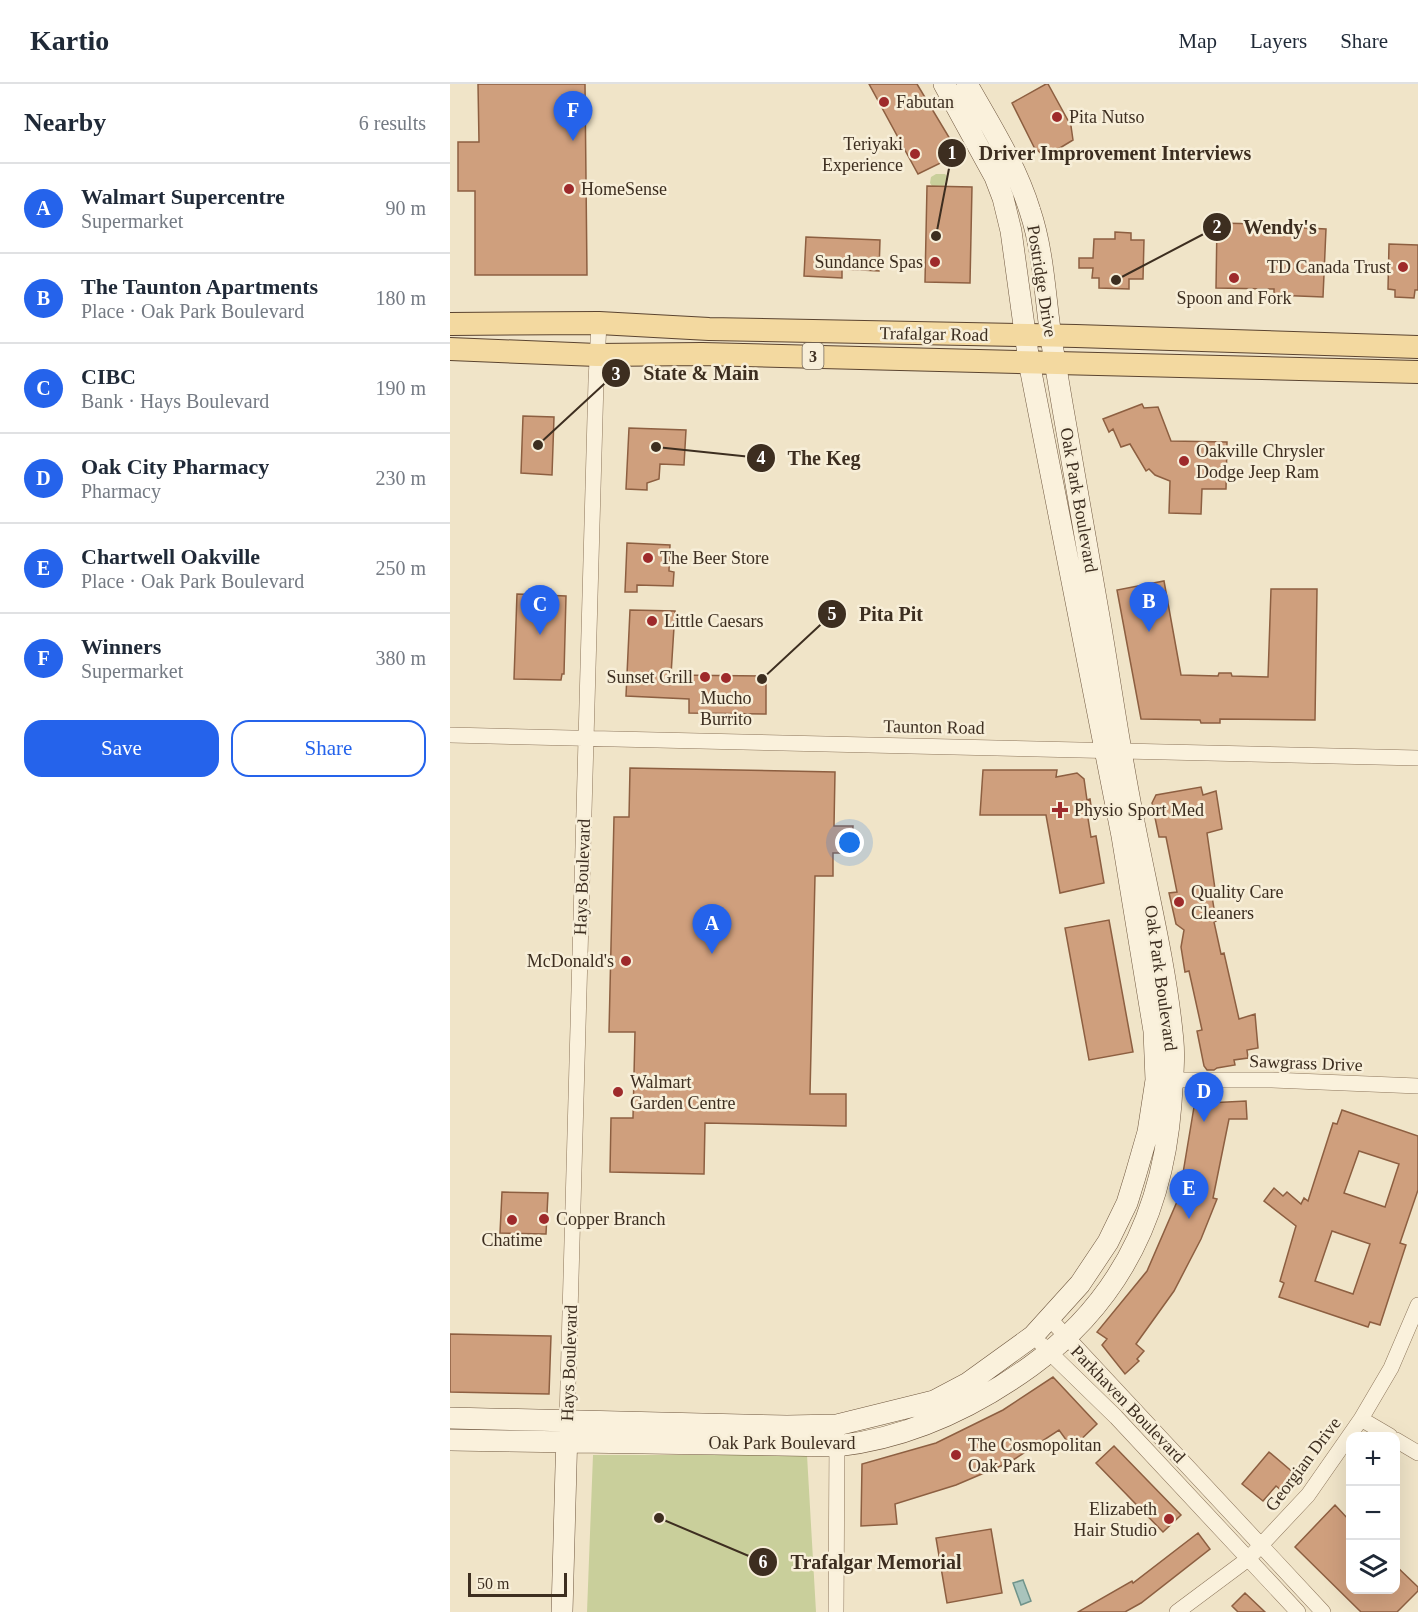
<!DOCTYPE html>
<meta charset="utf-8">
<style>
body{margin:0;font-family:"Times New Roman",serif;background:#f2f2f3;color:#1f2937}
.controls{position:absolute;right:18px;bottom:18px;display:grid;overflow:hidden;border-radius:12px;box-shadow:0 6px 24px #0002}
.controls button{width:54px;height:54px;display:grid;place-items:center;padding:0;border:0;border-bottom:2px solid #e0e1e3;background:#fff;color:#1f2937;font:30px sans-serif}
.scale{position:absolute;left:18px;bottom:15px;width:99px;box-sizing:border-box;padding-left:6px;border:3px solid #3d2e20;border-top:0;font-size:16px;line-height:21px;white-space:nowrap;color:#3d2e20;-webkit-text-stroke:4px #f7eed8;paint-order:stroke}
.you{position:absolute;left:400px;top:759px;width:21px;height:21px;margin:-15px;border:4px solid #fff;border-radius:50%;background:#1a73e8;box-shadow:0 0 0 9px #1a73e833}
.badge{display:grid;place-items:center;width:39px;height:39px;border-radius:50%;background:#2563eb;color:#fff;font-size:20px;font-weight:700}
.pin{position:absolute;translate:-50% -50px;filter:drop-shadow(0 2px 3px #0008)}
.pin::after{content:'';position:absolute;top:32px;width:21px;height:18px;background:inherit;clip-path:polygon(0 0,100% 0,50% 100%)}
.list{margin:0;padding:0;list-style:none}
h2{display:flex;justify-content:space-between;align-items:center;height:78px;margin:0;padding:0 24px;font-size:26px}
h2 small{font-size:20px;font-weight:400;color:#747a83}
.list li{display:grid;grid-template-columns:39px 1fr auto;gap:18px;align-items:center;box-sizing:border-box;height:90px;padding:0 24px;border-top:2px solid #e0e1e3}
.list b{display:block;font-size:22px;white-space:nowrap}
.list p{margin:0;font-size:20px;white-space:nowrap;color:#747a83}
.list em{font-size:20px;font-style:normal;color:#747a83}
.actions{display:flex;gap:12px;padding:18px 24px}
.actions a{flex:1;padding:14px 0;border:2px solid #2563eb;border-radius:18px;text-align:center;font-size:21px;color:#2563eb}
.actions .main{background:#2563eb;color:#fff}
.icon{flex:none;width:33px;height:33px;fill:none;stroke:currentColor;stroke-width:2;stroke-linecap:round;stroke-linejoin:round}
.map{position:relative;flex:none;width:968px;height:1528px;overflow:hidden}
header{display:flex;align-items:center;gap:36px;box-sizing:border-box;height:84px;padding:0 30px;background:#fff;border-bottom:2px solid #e0e1e3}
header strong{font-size:28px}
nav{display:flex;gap:33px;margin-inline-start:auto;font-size:21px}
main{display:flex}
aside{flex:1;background:#fff}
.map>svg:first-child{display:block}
.green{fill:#c9cf9b}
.water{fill:#a9c4bc;stroke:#6f938a;stroke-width:1.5}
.building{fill:#cf9f7d;stroke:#8d5f41;stroke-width:1.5;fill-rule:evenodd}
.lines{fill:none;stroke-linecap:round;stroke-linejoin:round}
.street-casing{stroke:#8d765c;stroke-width:16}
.secondary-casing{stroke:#6f573f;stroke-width:22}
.primary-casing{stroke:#5b4430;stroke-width:24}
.street{stroke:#faf1dc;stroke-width:15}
.secondary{stroke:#faf1dc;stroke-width:21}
.primary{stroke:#f3d9a0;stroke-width:22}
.poi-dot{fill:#9e2a2b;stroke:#f7eed8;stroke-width:2}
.labels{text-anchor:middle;stroke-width:5;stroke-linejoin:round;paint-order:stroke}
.shield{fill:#f7eed8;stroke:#756857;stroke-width:1.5}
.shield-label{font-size:16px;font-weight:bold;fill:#3d2e20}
.poi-label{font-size:18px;fill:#3d2e20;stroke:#f7eed8;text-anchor:start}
.street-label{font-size:18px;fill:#3d2e20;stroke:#f7eed8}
.leader{fill:none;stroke:#3d2e20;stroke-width:2}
.callout-dot{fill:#3d2e20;stroke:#f7eed8;stroke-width:2}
.mark-label{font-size:18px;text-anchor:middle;font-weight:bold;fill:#fff}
.callout-label{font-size:20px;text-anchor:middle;font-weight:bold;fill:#3d2e20;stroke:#f7eed8;stroke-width:5;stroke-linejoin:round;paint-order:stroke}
</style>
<header>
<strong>Kartio</strong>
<nav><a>Map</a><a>Layers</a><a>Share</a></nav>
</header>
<main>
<aside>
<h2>Nearby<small>6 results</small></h2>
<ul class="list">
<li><span class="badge">A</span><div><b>Walmart Supercentre</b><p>Supermarket</p></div><em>90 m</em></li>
<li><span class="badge">B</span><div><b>The Taunton Apartments</b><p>Place · Oak Park Boulevard</p></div><em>180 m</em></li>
<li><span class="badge">C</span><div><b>CIBC</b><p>Bank · Hays Boulevard</p></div><em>190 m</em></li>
<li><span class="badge">D</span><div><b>Oak City Pharmacy</b><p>Pharmacy</p></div><em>230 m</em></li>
<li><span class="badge">E</span><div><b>Chartwell Oakville</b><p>Place · Oak Park Boulevard</p></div><em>250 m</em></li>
<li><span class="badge">F</span><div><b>Winners</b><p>Supermarket</p></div><em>380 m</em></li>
</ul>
<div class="actions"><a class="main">Save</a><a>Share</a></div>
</aside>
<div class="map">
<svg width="968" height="1528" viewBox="0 0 968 1528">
<rect width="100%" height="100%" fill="#f0e4c8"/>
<path class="green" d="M486,90H495L497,92L494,102H482L480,99L481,93Z
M143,1371H357L366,1528H137Z"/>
<path class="water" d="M573,1496L581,1517L571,1521L563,1499Z"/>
<path class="building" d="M28,0H135L137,191H25V107H8V58H29Z
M419,0H467L509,70L468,90Z
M596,0H598L621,42L623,56L595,73L584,63L562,19Z
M477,102L522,103L520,199L475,198Z
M767,139L813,140V142L876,145L873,213L824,211V205L766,204Z
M665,148L681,149V156H694L693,195H679V205L649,204V194H642L643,184H629V174H643L644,155H665Z
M356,153L430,156L429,187L392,185V194L354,192Z
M939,160L968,161V206H965L964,214L945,213V206L938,205Z
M692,320L694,324L708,323L721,357L777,358L776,405H752L751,430L719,429L720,397L705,391L699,385L696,387L680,360L671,363L663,345L659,348L653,335Z
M73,332L104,333L102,391L71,389Z
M179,344L236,346L234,381L210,380L209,395L197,399V406L176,405Z
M177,459L220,461L219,487L224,488L223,502L187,501V508H175Z
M714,497L731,591L768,592L769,589H781L782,592L818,593L821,505H867L865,636L770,635V639H751L750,636L691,635L667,506Z
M67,510L116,512L114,590H112L111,596L64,595Z
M180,526L225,527L221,591L316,592V630L239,629V615L176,612Z
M180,684L385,688L384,742H403L402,769H383V792H365L360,1010H396V1042L255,1039L254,1090L160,1088L161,1034H183L185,948H159L164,733H179Z
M533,686H607L606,693L627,689L634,695L637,716L640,715L642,728H637L641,753L646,752L654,799L610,809L596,731H530Z
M751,703L753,711L766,707L772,745L757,749L765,805L761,806L766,837L764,838L771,870L774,869L789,935L805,930L808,964L797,966L798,974L784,976L785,981L767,984L764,986H757L754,982L747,947L752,946L739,887L735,888L731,863L734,846L726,840L719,809L727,808L716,753H709L702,719L706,711Z
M659,836L683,968L639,976L615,844Z
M796,1017L797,1035H779L763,1114L767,1115L751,1155L724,1207L686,1260L694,1267L687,1275L689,1277L675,1290L652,1261L657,1255L647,1248L697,1187L729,1113L744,1023L756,1025L758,1019Z
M892,1026L968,1052V1106L950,1159L956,1161L930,1241L920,1238L918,1243L829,1213L834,1199L830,1197L846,1142L814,1117L824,1104L833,1112L837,1108L851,1120L854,1114L858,1117L883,1039L887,1040ZM909,1067L949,1080L935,1123L894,1109ZM882,1147L920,1160L903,1210L865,1197Z
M52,1108L98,1109L96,1150L50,1149Z
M0,1250L101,1252L99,1310L0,1308Z
M603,1293L647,1340L622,1364L609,1346L560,1378L506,1401L445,1420L447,1440L411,1442L412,1380L486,1359L553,1326Z
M664,1362L731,1431L713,1448L646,1379Z
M819,1368L845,1390L831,1406L826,1402L813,1417L792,1400Z
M885,1421L900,1437V1506H945V1481L968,1503V1507L947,1528H911L845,1463Z
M541,1445L552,1509L497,1519L486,1454Z
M748,1449L760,1465L691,1519L675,1528H628L682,1497L683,1499Z
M795,1509L815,1528H788L782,1522Z"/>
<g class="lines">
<defs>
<path id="street" d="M0,651L968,674
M715,996H822L968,1002
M600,1235L873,1528
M592,1261L666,1333L848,1528
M911,1335L940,1352
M117,1337L146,297L149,239
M946,1356L968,1369
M386,1528L387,1353
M727,1528L798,1475L858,1411L911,1335L941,1284L968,1221"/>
<path id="secondary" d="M0,1334L337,1342L387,1341L484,1317L518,1299L583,1252L630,1200L658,1158L677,1119L685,1093L698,1048L706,996L704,947L672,752L579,278L561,147L553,114L545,93L494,0
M0,1356L387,1362C459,1354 523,1324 581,1282C670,1218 713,1128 721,1020C722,1000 725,978 723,957C716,881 697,807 683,733C670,668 661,603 650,538C635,448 618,357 603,266C595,220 595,172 580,127C566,81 540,41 517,0
M112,1528L117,1346"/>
<path id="primary" d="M0,240L149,239L259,245L626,252L968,263
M0,265L147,271L252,270L968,288"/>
</defs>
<use href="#street" class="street-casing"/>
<use href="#secondary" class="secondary-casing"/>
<use href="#primary" class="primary-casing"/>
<use href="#street" class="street"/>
<use href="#secondary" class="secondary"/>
<use href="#primary" class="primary"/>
</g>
<g class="poi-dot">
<circle cx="434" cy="18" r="6"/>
<circle cx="607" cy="33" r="6"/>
<circle cx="465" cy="70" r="6"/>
<circle cx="119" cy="105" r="6"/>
<circle cx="485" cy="178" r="6"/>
<circle cx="953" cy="183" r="6"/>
<circle cx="784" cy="194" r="6"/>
<circle cx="734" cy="377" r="6"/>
<circle cx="198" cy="474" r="6"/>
<circle cx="202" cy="537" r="6"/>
<circle cx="255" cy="593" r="6"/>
<circle cx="276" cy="594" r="6"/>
<path d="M607 717h6v6h6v6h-6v6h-6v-6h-6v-6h6z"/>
<circle cx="729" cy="818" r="6"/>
<circle cx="176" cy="877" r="6"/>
<circle cx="168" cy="1008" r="6"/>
<circle cx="94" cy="1135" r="6"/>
<circle cx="62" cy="1136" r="6"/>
<circle cx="506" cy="1371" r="6"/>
<circle cx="719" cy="1435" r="6"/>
</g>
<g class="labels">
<rect class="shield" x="352.5" y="259" width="21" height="26" rx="4.5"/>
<g class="shield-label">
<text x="363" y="278">3</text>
</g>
<g class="poi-label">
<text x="446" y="24">Fabutan</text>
<text x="619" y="39">Pita Nutso</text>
<text x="453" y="66" text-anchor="end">Teriyaki<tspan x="453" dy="21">Experience</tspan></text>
<text x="131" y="111">HomeSense</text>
<text x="473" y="184" text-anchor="end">Sundance Spas</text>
<text x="941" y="189" text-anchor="end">TD Canada Trust</text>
<text x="784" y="220" text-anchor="middle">Spoon and Fork</text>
<text x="746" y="373">Oakville Chrysler<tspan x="746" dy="21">Dodge Jeep Ram</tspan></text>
<text x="210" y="480">The Beer Store</text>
<text x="214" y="543">Little Caesars</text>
<text x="243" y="599" text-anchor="end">Sunset Grill</text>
<text x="276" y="620" text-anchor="middle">Mucho<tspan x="276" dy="21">Burrito</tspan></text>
<text x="624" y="732">Physio Sport Med</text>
<text x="741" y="814">Quality Care<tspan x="741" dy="21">Cleaners</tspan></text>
<text x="164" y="883" text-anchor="end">McDonald's</text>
<text x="180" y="1004">Walmart<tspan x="180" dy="21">Garden Centre</tspan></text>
<text x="106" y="1141">Copper Branch</text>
<text x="62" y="1162" text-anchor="middle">Chatime</text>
<text x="518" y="1367">The Cosmopolitan<tspan x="518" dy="21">Oak Park</tspan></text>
<text x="707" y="1431" text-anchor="end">Elizabeth<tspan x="707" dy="21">Hair Studio</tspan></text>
</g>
<g class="street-label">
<text transform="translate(592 197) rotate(81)" y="6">Postridge Drive</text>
<text transform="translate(484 250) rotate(1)" y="6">Trafalgar Road</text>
<text transform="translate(629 416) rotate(80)" y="6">Oak Park Boulevard</text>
<text transform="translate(484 643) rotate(1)" y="6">Taunton Road</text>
<text transform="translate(132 793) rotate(-88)" y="6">Hays Boulevard</text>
<text transform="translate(711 894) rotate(82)" y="6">Oak Park Boulevard</text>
<text transform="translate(856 979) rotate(2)" y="6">Sawgrass Drive</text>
<text transform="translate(119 1279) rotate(-88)" y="6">Hays Boulevard</text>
<text transform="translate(678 1320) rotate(46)" y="6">Parkhaven Boulevard</text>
<text x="332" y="1365">Oak Park Boulevard</text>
<text transform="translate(853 1380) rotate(-53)" y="6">Georgian Drive</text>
</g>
</g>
<path class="leader" d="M486 152L502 69M666 196L767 143M88 361L166 289M206 363L311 374M312 595L382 530M209 1434L313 1478"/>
<g class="callout-dot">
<circle cx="486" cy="152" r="6"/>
<circle cx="666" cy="196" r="6"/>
<circle cx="88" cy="361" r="6"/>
<circle cx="206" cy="363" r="6"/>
<circle cx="312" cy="595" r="6"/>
<circle cx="209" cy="1434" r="6"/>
<circle cx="502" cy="69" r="15"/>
<circle cx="767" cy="143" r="15"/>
<circle cx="166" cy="289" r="15"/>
<circle cx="311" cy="374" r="15"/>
<circle cx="382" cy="530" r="15"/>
<circle cx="313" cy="1478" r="15"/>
</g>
<g class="mark-label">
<text x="502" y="75">1</text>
<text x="767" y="149">2</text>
<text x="166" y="296">3</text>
<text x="311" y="380">4</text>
<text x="382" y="536">5</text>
<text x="313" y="1484">6</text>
</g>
<g class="callout-label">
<text x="665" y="76">Driver Improvement Interviews</text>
<text x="830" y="150">Wendy's</text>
<text x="251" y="296">State &amp; Main</text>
<text x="374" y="381">The Keg</text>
<text x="441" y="537">Pita Pit</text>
<text x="426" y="1485">Trafalgar Memorial</text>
</g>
</svg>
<div class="controls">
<button>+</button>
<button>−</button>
<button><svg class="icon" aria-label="layers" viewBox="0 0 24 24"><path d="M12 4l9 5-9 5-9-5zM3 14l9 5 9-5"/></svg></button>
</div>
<div class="scale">50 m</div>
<div class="you"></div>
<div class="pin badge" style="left:262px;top:870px">A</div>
<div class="pin badge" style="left:699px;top:548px">B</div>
<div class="pin badge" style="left:90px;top:551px">C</div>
<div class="pin badge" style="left:754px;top:1038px">D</div>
<div class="pin badge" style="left:739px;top:1135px">E</div>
<div class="pin badge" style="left:123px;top:57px">F</div>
</div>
</main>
